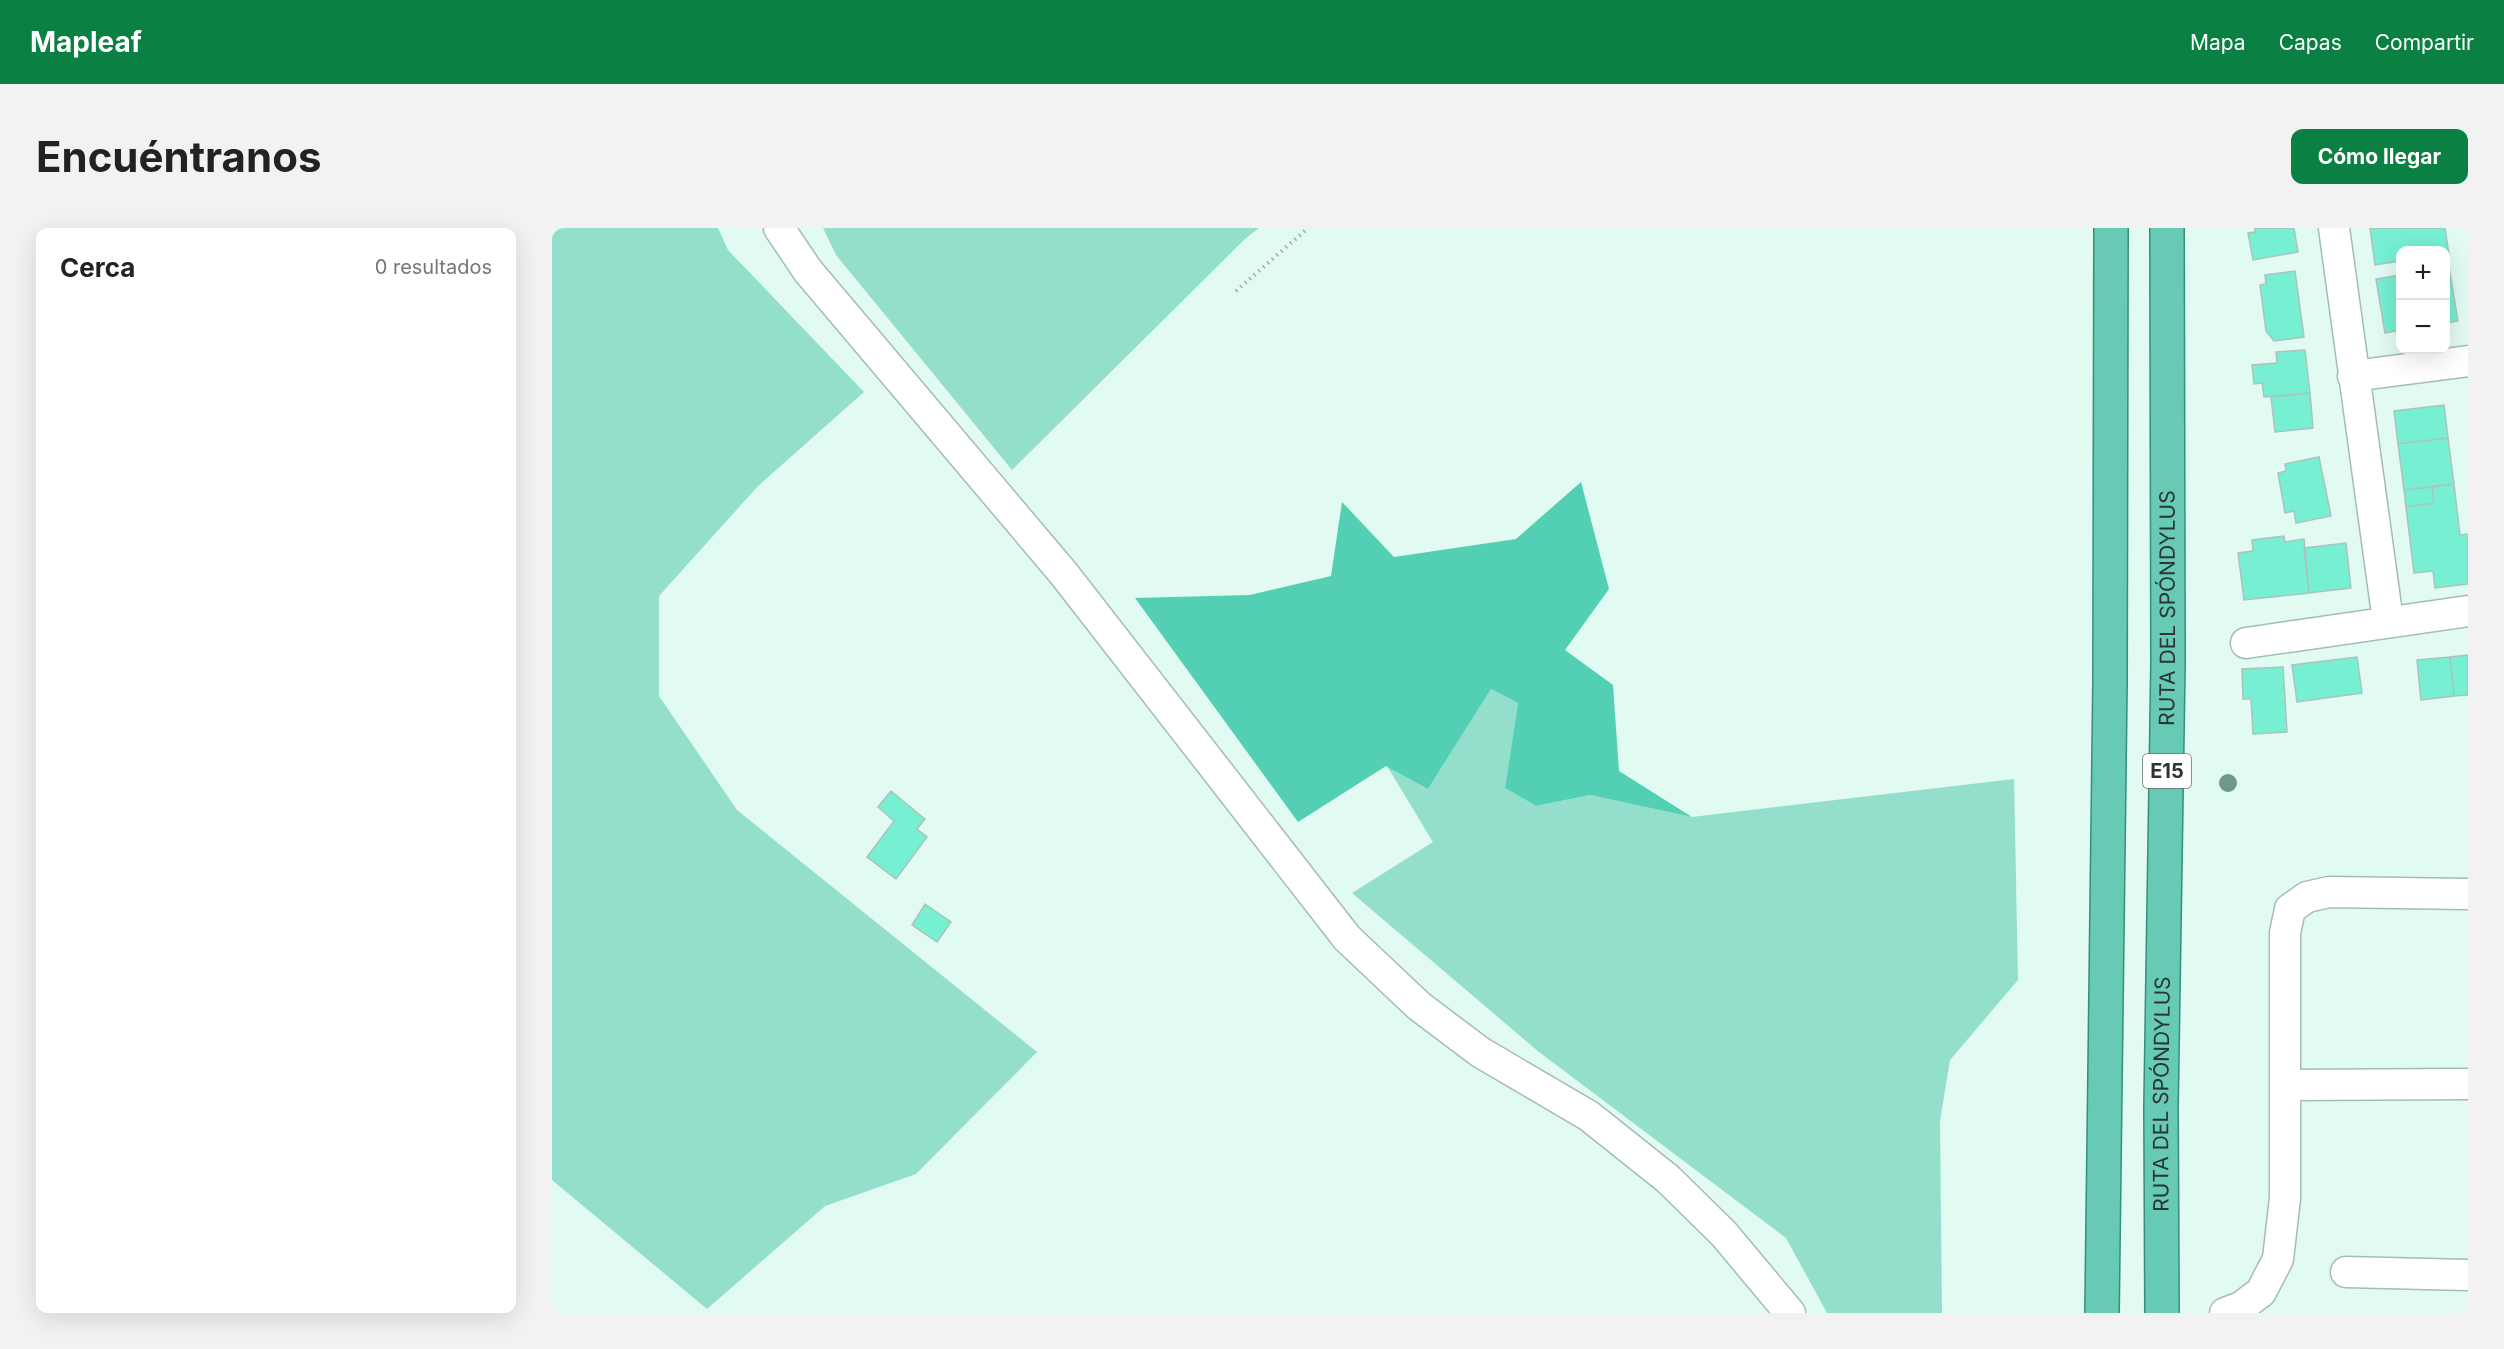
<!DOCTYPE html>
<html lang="es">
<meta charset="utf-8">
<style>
body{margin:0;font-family:Inter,sans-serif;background:#f2f2f2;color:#222}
.controls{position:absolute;right:18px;top:18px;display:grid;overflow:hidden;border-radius:12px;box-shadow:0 6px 24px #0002}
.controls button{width:54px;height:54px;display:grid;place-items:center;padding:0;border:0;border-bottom:2px solid #e0e0e0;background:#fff;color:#222;font:30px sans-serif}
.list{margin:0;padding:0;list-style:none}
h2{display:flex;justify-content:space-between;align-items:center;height:78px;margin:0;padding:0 24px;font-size:26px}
h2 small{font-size:20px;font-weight:400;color:#767676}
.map{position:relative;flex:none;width:1916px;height:1085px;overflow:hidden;border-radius:12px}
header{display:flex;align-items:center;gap:36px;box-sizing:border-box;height:84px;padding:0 30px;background:#0b8043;color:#fff}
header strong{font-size:28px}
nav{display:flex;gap:33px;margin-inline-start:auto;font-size:21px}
.intro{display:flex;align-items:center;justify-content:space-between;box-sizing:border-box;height:144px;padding:0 36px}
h1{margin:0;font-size:42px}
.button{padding:15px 27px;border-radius:12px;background:#0b8043;color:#fff;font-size:21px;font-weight:700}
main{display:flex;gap:36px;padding:0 36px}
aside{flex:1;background:#fff;border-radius:12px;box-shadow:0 6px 24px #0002}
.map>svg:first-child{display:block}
.green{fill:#93dfcb}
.forest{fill:#53cfb4}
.building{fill:#76efd2;stroke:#abc3bc;stroke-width:1.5}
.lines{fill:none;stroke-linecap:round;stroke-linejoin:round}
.minor-casing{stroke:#a4bcb5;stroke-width:33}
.trunk-casing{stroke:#388d7b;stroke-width:36}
.path{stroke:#9baea8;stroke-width:4;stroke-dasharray:1.5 4.5;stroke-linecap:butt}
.minor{stroke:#fff;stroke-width:30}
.trunk{stroke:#66cab4;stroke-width:33}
.tree{fill:#6e988e}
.labels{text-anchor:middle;stroke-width:5;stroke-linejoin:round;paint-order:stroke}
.shield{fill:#fff;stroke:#6b7270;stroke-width:1.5}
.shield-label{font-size:20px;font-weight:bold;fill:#2b3532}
.street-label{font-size:21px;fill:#2b3532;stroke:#fff}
</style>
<header>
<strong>Mapleaf</strong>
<nav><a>Mapa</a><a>Capas</a><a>Compartir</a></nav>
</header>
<div class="intro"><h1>Encuéntranos</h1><a class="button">Cómo llegar</a></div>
<main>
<aside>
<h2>Cerca<small>0 resultados</small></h2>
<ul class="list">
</ul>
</aside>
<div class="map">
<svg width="1916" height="1085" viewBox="0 0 1916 1085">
<rect width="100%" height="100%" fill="#e1faf2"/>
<path class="green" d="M0,0H166L176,22L312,164L206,258L107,368V468L185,582L485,824L364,946L273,978L155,1081L0,952Z
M271,0H707L694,10L460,242L284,27Z
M939,461L966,475L953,560L984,578L1038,567L1140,589L1462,551L1466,752L1398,832L1388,893L1390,1085H1275L1234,1010L987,824L800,665L881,614L835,538L876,561Z"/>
<path class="forest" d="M1029,254L1057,361L1013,422L1061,457L1067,543L1140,589L1038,567L984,578L953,560L966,475L939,461L876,561L834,538L746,594L583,370L698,367L779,348L790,274L842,329L964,311Z"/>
<path class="building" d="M1703,0H1742L1746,24L1701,32L1696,5L1703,4Z
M1818,0H1893L1897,27H1894V22H1848V33L1823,37Z
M1897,39L1906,93L1894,95V40Z
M1743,43L1752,109L1722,113L1714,103L1708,57L1714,56L1713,47Z
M1848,47V102L1833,105L1824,51Z
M1753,122L1758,165L1712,169L1710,155L1702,156L1700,137L1725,135L1724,124Z
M1758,165L1761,200L1723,204L1719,169Z
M1892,177L1896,210L1846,216L1842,183Z
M1896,210L1902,256L1852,262L1846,216Z
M1767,229L1779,288L1744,295L1742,283L1733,285L1726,245L1734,243L1733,236Z
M1902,256L1908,307L1916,306V356L1883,360L1881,343L1862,345L1854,279L1882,275L1880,259Z
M1880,259L1882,275L1854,279L1852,262Z
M1732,308L1733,314L1752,311L1757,365L1692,372L1686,325L1701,323L1700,312Z
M1794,315L1799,360L1757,365L1752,320Z
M1916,427V467L1902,468L1898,429Z
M1805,429L1810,465L1745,474L1740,437Z
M1898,429L1902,468L1869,472L1865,432Z
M1731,439L1735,504L1701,506L1699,471H1691L1690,441Z
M339,563L373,591L365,601L375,609L344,651L315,629L342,593L326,579Z
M373,676L399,694L385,714L360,697Z"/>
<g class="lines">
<defs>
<path id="minor" d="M227,0L256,43L512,346L795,710L867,778L928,824L1037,888L1116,951L1172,1006L1238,1085
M1782,0L1836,393
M1801,148L1916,133
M1694,415L1916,383
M1733,857L1916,856
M1794,1044L1916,1047
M1673,1085L1689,1079L1709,1064L1726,1031L1733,970V705L1738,681L1755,669L1777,664L1916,666"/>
<g id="trunk">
<path d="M1550,1085L1558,454L1559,0"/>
<path id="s1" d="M1610,1085L1609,879L1616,435L1615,0"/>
</g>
</defs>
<use href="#minor" class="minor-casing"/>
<use href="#trunk" class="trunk-casing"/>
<path class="path" d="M684,63L756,0"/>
<use href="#minor" class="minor"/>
<use href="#trunk" class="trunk"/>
</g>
<circle class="tree" cx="1676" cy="555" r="9"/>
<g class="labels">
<rect class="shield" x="1591" y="526" width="48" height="34" rx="4.5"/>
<g class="shield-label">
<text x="1615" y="550">E15</text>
</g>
<g class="street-label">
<text dy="7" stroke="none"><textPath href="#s1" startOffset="705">RUTA DEL SPÓNDYLUS</textPath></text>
<text dy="7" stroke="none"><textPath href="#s1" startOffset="219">RUTA DEL SPÓNDYLUS</textPath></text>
</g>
</g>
</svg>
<div class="controls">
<button>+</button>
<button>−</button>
</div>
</div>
</main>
